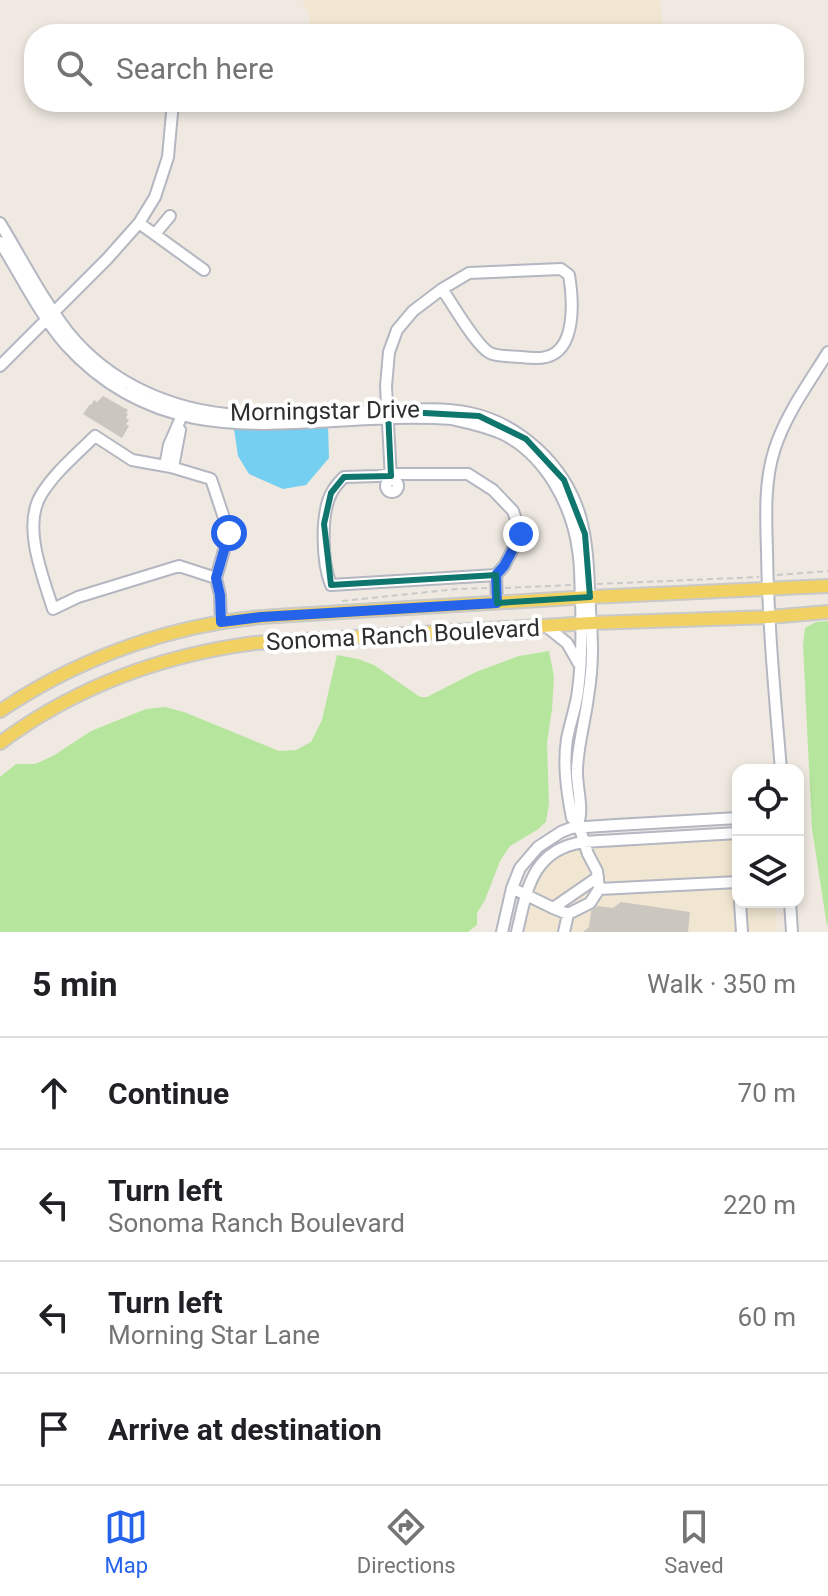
<!DOCTYPE html>
<meta charset="utf-8">
<style>
body{margin:0;font-family:Roboto,sans-serif;background:#f6f6f6;color:#202124}
.controls{position:absolute;right:24px;bottom:24px;display:grid;overflow:hidden;border-radius:16px;box-shadow:0 4px 12px #0003}
.controls button{width:72px;height:72px;display:grid;place-items:center;padding:0;border:0;border-bottom:2px solid #e0e0e0;background:#fff;color:#202124;font:40px sans-serif}
.stop{position:absolute;width:24px;height:24px;margin:-18px;border:6px solid #2563eb;border-radius:50%;background:#fff}
.stop.end{background:#2563eb;border-color:#fff;box-shadow:0 2px 8px #0008}
.list{margin:0;padding:0;list-style:none}
h2{display:flex;justify-content:space-between;align-items:center;height:104px;margin:0;padding:0 32px;font-size:34px}
h2 small{font-size:26px;font-weight:400;color:#757577}
.list li{display:grid;grid-template-columns:52px 1fr auto;gap:24px;align-items:center;box-sizing:border-box;height:112px;padding:0 32px;border-top:2px solid #e0e0e0}
.list b{display:block;font-size:30px;white-space:nowrap}
.list p{margin:0;font-size:26px;white-space:nowrap;color:#757577}
.list em{font-size:26px;font-style:normal;color:#757577}
.icon{flex:none;width:44px;height:44px;fill:none;stroke:currentColor;stroke-width:2;stroke-linecap:round;stroke-linejoin:round}
.map{position:relative;flex:none;width:828px;height:932px;overflow:hidden}
.search{position:absolute;background:#fff;box-shadow:0 4px 12px #0003;left:24px;right:24px;top:24px;height:88px;display:flex;align-items:center;gap:20px;box-sizing:border-box;padding:0 28px;border-radius:32px;color:#757577;font-size:30px}
.sheet{height:552px;background:#fff}
nav{display:flex;justify-content:space-around;align-items:center;box-sizing:border-box;height:112px;border-top:2px solid #e0e0e0;background:#fff;font-size:22px;color:#757577}
nav a{display:grid;justify-items:center;gap:4px}
nav .on{color:#2563eb}
.map>svg:first-child{display:block}
.education{fill:#f0e6d1}
.green{fill:#b6e59e}
.water{fill:#75cff0}
.building{fill:#cbc7bf}
.lines{fill:none;stroke-linecap:round;stroke-linejoin:round}
.minor-casing{stroke:#b4b7c1;stroke-width:14}
.major-casing{stroke:#c9c9c9;stroke-width:16}
.path{stroke:#c9c9c9;stroke-width:2;stroke-dasharray:6 4;stroke-linecap:butt}
.minor{stroke:#fff;stroke-width:10}
.major{stroke:#f2d163;stroke-width:12}
.route{stroke:#2563eb;stroke-width:10}
.marked{fill:none;stroke:#0f766e;stroke-width:6;stroke-linejoin:round}
.labels{text-anchor:middle;stroke-width:8;stroke-linejoin:round;paint-order:stroke}
.street-label{font-size:24px;fill:#2e2e2e;stroke:#fff}
</style>
<div class="map">
<svg width="828" height="932" viewBox="0 0 828 932">
<rect width="100%" height="100%" fill="#efe9e1"/>
<path class="education" d="M302,0H660L663,34H311L309,14Z
M738,838V902H776L777,932H522L529,899L540,873L558,856L570,850L585,846Z"/>
<path class="green" d="M828,621V922L827,926L812,829L803,645L805,628L816,622Z
M549,651L554,677L552,709L547,743L549,804L546,822L537,830L510,846L500,861L485,900L477,913V925L468,932H0V777L16,764H35L53,756L91,731L146,709L165,707L184,712L279,751L296,750L311,742L322,720L337,655L358,659L374,665L420,697H427L476,672L519,656Z"/>
<path class="water" d="M328,426L329,458L306,485L283,489L249,474L238,456L234,429Z"/>
<path class="building" d="M103,396L128,410L126,413L128,414L126,418L129,420L126,424L129,426L122,438L83,414L90,404L91,405L94,400L97,402Z
M621,902L690,912L688,932H583L589,927L591,911L598,906L613,908Z"/>
<g class="lines">
<defs>
<path id="minor" d="M0,223C22,259 42,299 68,332C110,384 173,411 239,415C281,414 324,413 366,412C400,411 436,406 470,413C521,424 565,466 580,516C590,551 588,588 591,625C593,649 592,673 588,697C585,721 578,744 577,769C576,785 584,810 578,823
M139,223L204,270
M155,234L170,216
M0,242C21,276 40,315 66,345C176,466 313,409 452,419C470,423 489,427 505,435C546,457 572,505 578,550C581,566 580,583 581,599C582,630 582,660 578,691C576,707 570,723 567,739C563,765 567,792 572,818L578,823L588,854L597,871L599,889L590,903L568,914L553,908L512,888
M0,366L107,259L139,223L155,197L168,157L173,102
M165,466L169,445L183,413
M173,467L180,430
M391,474H468L493,490L513,511L521,534L504,566L496,575L331,585C322,563 320,513 332,492C335,486 340,481 344,477L378,476Z
M391,479L386,386L389,352L397,330L413,311L442,289L469,273L561,269L569,275C573,299 577,350 546,357C538,359 529,358 521,357C512,356 498,357 490,353C476,346 452,303 442,289
M386 486a6 6 0 1 1 12 0a6 6 0 1 1-12 0Z
M496,575L497,603
M216,578L179,566L78,597L53,609C43,577 22,526 41,495C54,473 77,454 95,436L132,460L171,467L211,479L229,533L216,578L220,595L221,622
M547,627L567,643L579,664
M781,770C775,697 768,624 767,551C766,517 764,481 775,448C786,414 809,383 828,352
M599,889L738,882
M740,902L742,932
M790,902L792,932
M553,908L598,877
M502,932L512,888L520,868L538,847L561,832L571,828L616,825L738,818
M517,932C527,889 532,850 583,842L738,833
M564,932L568,914"/>
<path id="major" d="M0,711C82,656 178,622 276,616L590,597L828,586
M0,743C75,687 163,655 255,643L591,623L769,617L828,612"/>
</defs>
<use href="#minor" class="minor-casing"/>
<use href="#major" class="major-casing"/>
<path class="path" d="M777,575L828,571
M597,584L759,577
M505,588L571,585
M342,601L457,589L487,588"/>
<use href="#minor" class="minor"/>
<use href="#major" class="major"/>
</g>
<g class="lines">
<path class="route" d="M229,533L216,578L220,595L221,622L261,617L497,603L496,575L504,566L521,534"/>
</g>
<path class="marked" d="M388,411L479,416L526,439L564,480L585,534L590,597L497,603L496,575L331,585L324,524L331,493L344,477L391,476Z"/>
<g class="labels">
<g class="street-label">
<text transform="translate(325 411) rotate(-1)" y="8">Morningstar Drive</text>
<text transform="translate(403 635) rotate(-3)" y="8">Sonoma Ranch Boulevard</text>
</g>
</g>
</svg>
<div class="controls">
<button><svg class="icon" aria-label="locate" viewBox="0 0 24 24"><circle cx="12" cy="12" r="6"/><path d="M12 2v4M12 18v4M2 12h4M18 12h4"/></svg></button>
<button><svg class="icon" aria-label="layers" viewBox="0 0 24 24"><path d="M12 4l9 5-9 5-9-5zM3 14l9 5 9-5"/></svg></button>
</div>
<div class="stop" style="left:229px;top:533px"></div>
<div class="stop end" style="left:521px;top:534px"></div>
<div class="search"><svg class="icon" aria-label="search" viewBox="0 0 24 24"><circle cx="10" cy="10" r="6"/><path d="M15 15l6 6"/></svg>Search here</div>
</div>
<section class="sheet">
<h2>5 min<small>Walk · 350 m</small></h2>
<ul class="list">
<li><svg class="icon" aria-label="ahead" viewBox="0 0 24 24"><path d="M12 20V5M6 11l6-6 6 6"/></svg><div><b>Continue</b></div><em>70 m</em></li>
<li><svg class="icon" aria-label="left" viewBox="0 0 24 24"><path d="M17 20v-9H6M10 6l-5 5 5 5"/></svg><div><b>Turn left</b><p>Sonoma Ranch Boulevard</p></div><em>220 m</em></li>
<li><svg class="icon" aria-label="left" viewBox="0 0 24 24"><path d="M17 20v-9H6M10 6l-5 5 5 5"/></svg><div><b>Turn left</b><p>Morning Star Lane</p></div><em>60 m</em></li>
<li><svg class="icon" aria-label="arrive" viewBox="0 0 24 24"><path d="M6 21V4h12l-3 4 3 4H6"/></svg><div><b>Arrive at destination</b></div></li>
</ul>
</section>
<nav>
<a class="on"><svg class="icon" aria-label="map" viewBox="0 0 24 24"><path d="M3 6l6-2 6 2 6-2v14l-6 2-6-2-6 2zM9 4v14M15 6v14"/></svg>Map</a>
<a><svg class="icon" aria-label="directions" viewBox="0 0 24 24"><path d="M12 3l9 9-9 9-9-9zM9 14v-3h6M13 9l2 2-2 2"/></svg>Directions</a>
<a><svg class="icon" aria-label="saved" viewBox="0 0 24 24"><path d="M7 4h10v16l-5-4-5 4z"/></svg>Saved</a>
</nav>
